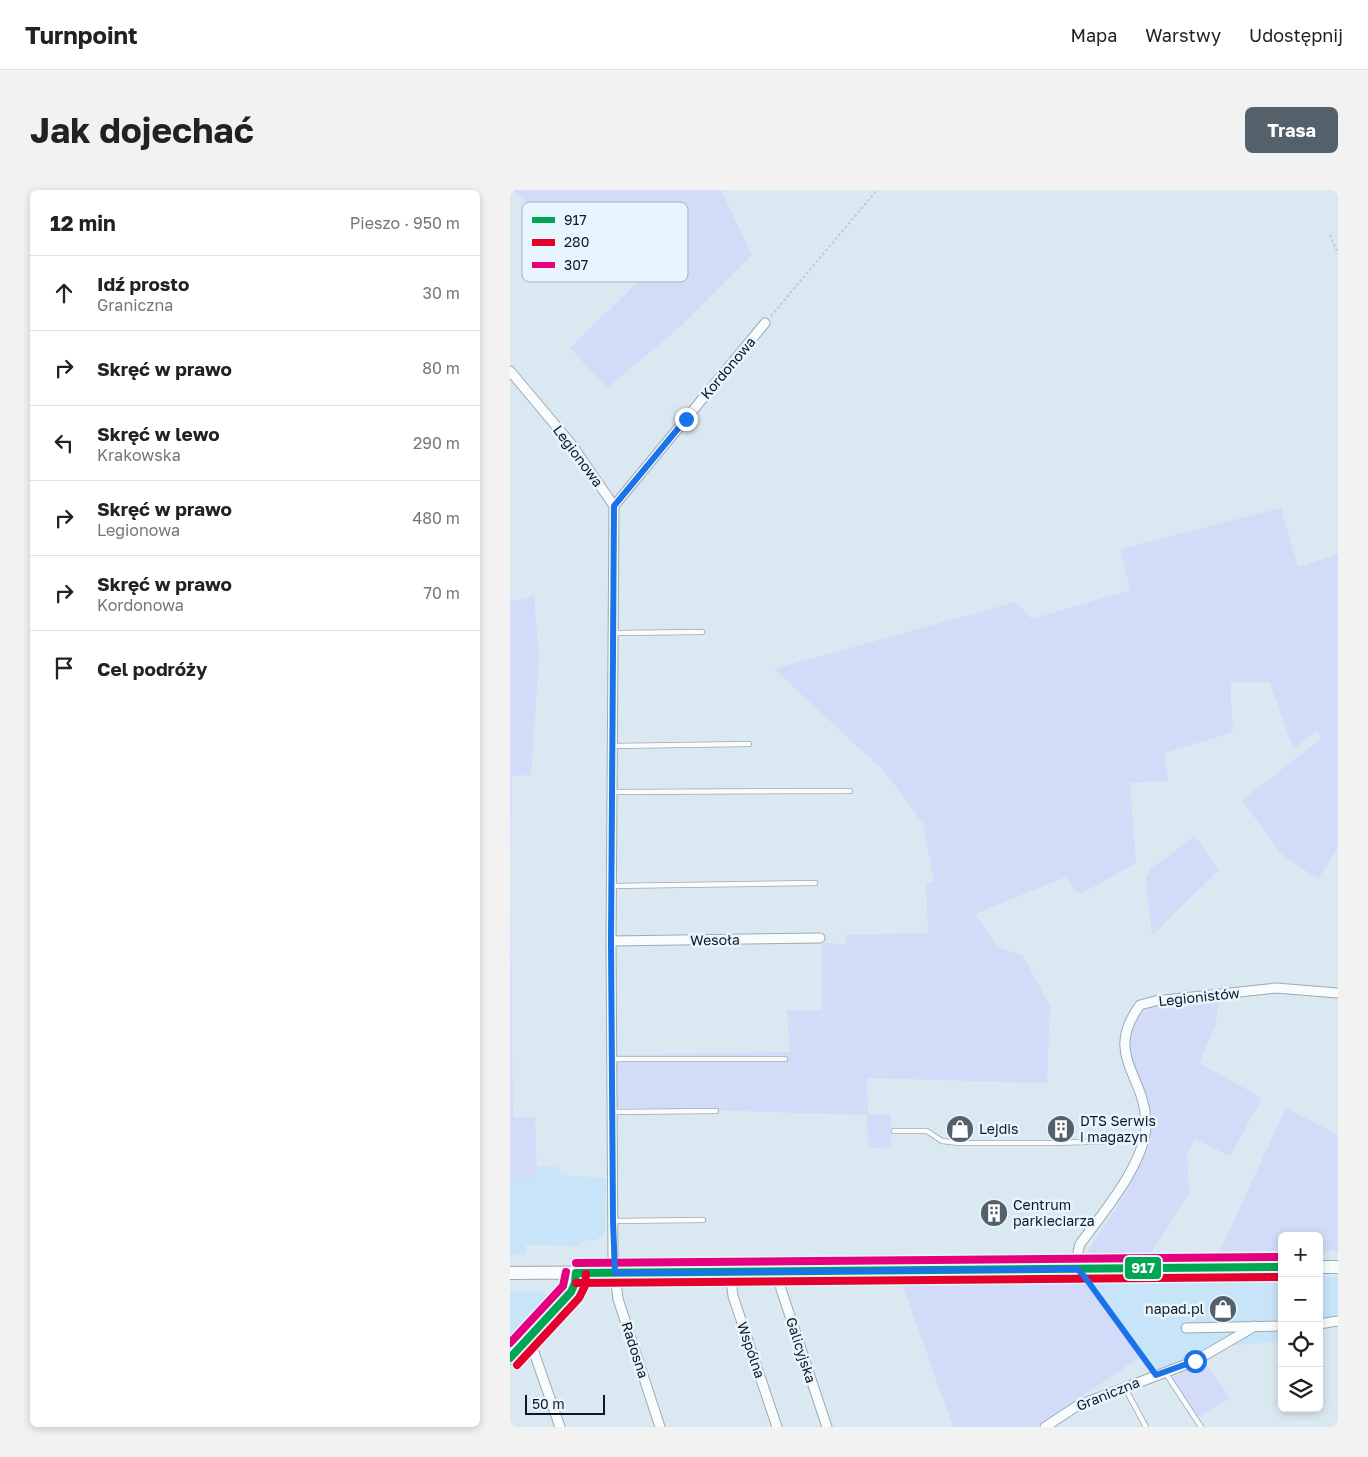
<!DOCTYPE html>
<html lang="pl">
<meta charset="utf-8">
<style>
body{margin:0;font-family:"Golos Text",sans-serif;background:#f2f2f2;color:#222}
.controls{position:absolute;right:15px;bottom:15px;display:grid;overflow:hidden;border-radius:8px;box-shadow:0 2px 8px #0003}
.controls button{width:45px;height:45px;display:grid;place-items:center;padding:0;border:0;border-bottom:1px solid #e0e0e0;background:#fff;color:#222;font:25px sans-serif}
.scale{position:absolute;left:15px;bottom:12px;width:80px;box-sizing:border-box;padding-left:5px;border:2px solid #0d1921;border-top:0;font-size:14px;line-height:18px;white-space:nowrap;color:#0d1921;-webkit-text-stroke:4px #e8f5ff;paint-order:stroke}
.stop{position:absolute;width:15px;height:15px;margin:-11px;border:4px solid #1a73e8;border-radius:50%;background:#fff}
.stop.end{background:#1a73e8;border-color:#fff;box-shadow:0 1px 5px #0008}
.list{margin:0;padding:0;list-style:none}
h2{display:flex;justify-content:space-between;align-items:center;height:65px;margin:0;padding:0 20px;font-size:21px}
h2 small{font-size:16px;font-weight:400;color:#767676}
.list li{display:grid;grid-template-columns:32px 1fr auto;gap:15px;align-items:center;box-sizing:border-box;height:75px;padding:0 20px;border-top:1px solid #e0e0e0}
.list b{display:block;font-size:19px;white-space:nowrap}
.list p{margin:0;font-size:16px;white-space:nowrap;color:#767676}
.list em{font-size:16px;font-style:normal;color:#767676}
.icon{flex:none;width:28px;height:28px;fill:none;stroke:currentColor;stroke-width:2;stroke-linecap:round;stroke-linejoin:round}
.map{position:relative;flex:none;width:828px;height:1237px;overflow:hidden;border-radius:8px}
header{display:flex;align-items:center;gap:30px;box-sizing:border-box;height:70px;padding:0 25px;background:#fff;border-bottom:1px solid #e0e0e0}
header strong{font-size:24px}
nav{display:flex;gap:28px;margin-inline-start:auto;font-size:18px}
.intro{display:flex;align-items:center;justify-content:space-between;box-sizing:border-box;height:120px;padding:0 30px}
h1{margin:0;font-size:35px}
.button{padding:12px 22px;border-radius:8px;background:#55616a;color:#fff;font-size:18px;font-weight:700}
main{display:flex;gap:30px;padding:0 30px}
aside{flex:1;background:#fff;border-radius:8px;box-shadow:0 2px 8px #0003}
.map>svg:first-child{display:block}
.built{fill:#c8e4f9}
.green{fill:#d2dbf8}
.lines{fill:none;stroke-linecap:round;stroke-linejoin:round}
.lane-casing{stroke:#9ea9b2;stroke-width:6}
.street-casing{stroke:#9ea9b2;stroke-width:11}
.secondary-casing{stroke:#9ea9b2;stroke-width:14}
.path{stroke:#c3c9cc;stroke-width:2;stroke-dasharray:2.5 2.5;stroke-linecap:butt}
.lane{stroke:#f9fcfd;stroke-width:4.5}
.street{stroke:#f9fcfd;stroke-width:9}
.secondary{stroke:#f9fcfd;stroke-width:12}
.bus-1-casing{stroke:#e8f5ff;stroke-width:11}
.bus-2-casing{stroke:#e8f5ff;stroke-width:11}
.bus-3-casing{stroke:#e8f5ff;stroke-width:11}
.bus-1{stroke:#00a651;stroke-width:8}
.bus-2{stroke:#e4002b;stroke-width:8}
.bus-3{stroke:#e5007d;stroke-width:8}
.route{stroke:#1a73e8;stroke-width:6}
.labels{text-anchor:middle;stroke-width:5;stroke-linejoin:round;paint-order:stroke}
.street-label{font-size:14px;fill:#0d1921;stroke:#e8f5ff}
.poi-label{font-size:14px;fill:#0d1921;stroke:#e8f5ff;text-anchor:start}
.key{fill:#e8f5ff;stroke:#a6b3bc;stroke-width:1}
.key-label{font-size:14px;fill:#0d1921}
.line-badge{stroke:#e8f5ff;stroke-width:2}
.badge-label{font-size:14px;text-anchor:middle;font-weight:bold;fill:#fff}
</style>
<header>
<strong>Turnpoint</strong>
<nav><a>Mapa</a><a>Warstwy</a><a>Udostępnij</a></nav>
</header>
<div class="intro"><h1>Jak dojechać</h1><a class="button">Trasa</a></div>
<main>
<aside>
<h2>12 min<small>Pieszo · 950 m</small></h2>
<ul class="list">
<li><svg class="icon" aria-label="ahead" viewBox="0 0 24 24"><path d="M12 20V5M6 11l6-6 6 6"/></svg><div><b>Idź prosto</b><p>Graniczna</p></div><em>30 m</em></li>
<li><svg class="icon" aria-label="right" viewBox="0 0 24 24"><path d="M7 20v-9h11M14 6l5 5-5 5"/></svg><div><b>Skręć w prawo</b></div><em>80 m</em></li>
<li><svg class="icon" aria-label="left" viewBox="0 0 24 24"><path d="M17 20v-9H6M10 6l-5 5 5 5"/></svg><div><b>Skręć w lewo</b><p>Krakowska</p></div><em>290 m</em></li>
<li><svg class="icon" aria-label="right" viewBox="0 0 24 24"><path d="M7 20v-9h11M14 6l5 5-5 5"/></svg><div><b>Skręć w prawo</b><p>Legionowa</p></div><em>480 m</em></li>
<li><svg class="icon" aria-label="right" viewBox="0 0 24 24"><path d="M7 20v-9h11M14 6l5 5-5 5"/></svg><div><b>Skręć w prawo</b><p>Kordonowa</p></div><em>70 m</em></li>
<li><svg class="icon" aria-label="arrive" viewBox="0 0 24 24"><path d="M6 21V4h12l-3 4 3 4H6"/></svg><div><b>Cel podróży</b></div></li>
</ul>
</aside>
<div class="map">
<svg width="828" height="1237" viewBox="0 0 828 1237">
<rect width="100%" height="100%" fill="#dae8f2"/>
<path class="built" d="M26,977H49L50,985L96,988L95,1043L86,1050L73,1051L70,1056L16,1055L15,1065L0,1064V989L26,988Z
M575,1087H772V1151L718,1156L695,1172L671,1184L651,1182L629,1168Z
M809,1087H828V1126L809,1129Z
M29,1101L38,1106L39,1115L0,1156V1102Z"/>
<path class="green" d="M2,0H211L242,65L171,136L97,198L60,158L135,85L106,35L91,26L82,33L98,55L83,67L50,37L36,33L27,21Z
M771,318L788,377L828,364V658L808,689L771,664L732,610L811,549L808,541L783,559L760,492H720L723,542L655,563L658,591L620,593L626,673L571,704L565,701L556,687L465,724L488,757L513,766L540,816L537,893L357,888L358,924H381V957L358,958L357,925L107,917L106,865L280,862L277,820H312V753L336,754V745L418,743L416,693L424,692L413,634L375,582L264,479L506,412L522,429L620,400L610,359Z
M24,406L29,468L21,585L2,586L0,677V412Z
M685,646L709,680L642,745L636,688L641,679Z
M0,689L3,927H25L27,988L0,989Z
M709,808L706,834L689,873L752,908L720,966L685,949L677,965L679,1004L641,1063L576,1064L615,1004L637,962L644,929L621,870L618,852L629,825L639,817Z
M776,918L828,945V1061H809V1046H772V1061H710Z
M575,1087L629,1168L526,1237H443L391,1091Z
M695,1172L720,1208L688,1227L661,1188Z"/>
<g class="lines">
<defs>
<path id="lane" d="M103,443L192,442
M102,556L239,554
M102,602L340,601
M101,696L305,693
M101,869H275
M102,922L206,921
M384,941H417L432,951L449,953H546L633,950
M103,1031L193,1030
M655,1182L691,1237
M615,1198L636,1237"/>
<path id="street" d="M0,181L62,255L104,316L101,751L103,1067L108,1109L150,1237
M104,316L255,133
M101,751L310,748
M567,1079L568,1062L570,1054C592,1024 639,969 636,930C633,883 594,864 630,815L645,811L766,798L828,803
M220,1082L223,1106L267,1237
M269,1082L271,1099L317,1237
M809,1134L828,1131
M676,1138L772,1136
M19,1148L50,1237
M535,1237L567,1216L685,1171L745,1136"/>
<path id="secondary" d="M809,1077H828
M0,1083L772,1077
M0,1168L61,1102L65,1093L66,1083"/>
</defs>
<use href="#lane" class="lane-casing"/>
<use href="#street" class="street-casing"/>
<use href="#secondary" class="secondary-casing"/>
<path class="path" d="M820,45L828,64
M261,126L367,0
M577,1090L640,1178"/>
<use href="#lane" class="lane"/>
<use href="#street" class="street"/>
<use href="#secondary" class="secondary"/>
<defs>
<path id="bus-1" d="M66,1083L772,1077
M0,1168L61,1102L65,1093L66,1083"/>
<path id="bus-2" d="M66,1093L772,1087
M7,1175L69,1108L75,1096L76,1084"/>
<path id="bus-3" d="M66,1073L772,1067
M0,1153L53,1096L56,1082"/>
</defs>
<use href="#bus-1" class="bus-1-casing"/>
<use href="#bus-2" class="bus-2-casing"/>
<use href="#bus-3" class="bus-3-casing"/>
<use href="#bus-1" class="bus-1"/>
<use href="#bus-2" class="bus-2"/>
<use href="#bus-3" class="bus-3"/>
</g>
<g class="lines">
<path class="route" d="M176,229L104,316L101,751L103,1031L105,1083L567,1079L574,1086L646,1185L685,1171"/>
</g>
<defs>
<symbol id="shop-disc" viewBox="-11 -11 22 22"><circle r="9.5" fill="#55616a" stroke="#e8f5ff"/><path d="M-5-2.5h2.3a2.7 3.5 0 0 1 5.4 0H5L5.5 6h-11ZM-1.5-2.5h3a1.5 2.3 0 0 0-3 0Z" fill="#fff"/></symbol>
<symbol id="building-disc" viewBox="-11 -11 22 22"><circle r="9.5" fill="#55616a" stroke="#e8f5ff"/><path d="M-4-6H4V6H1V3H-1V6H-4ZM-2.5-4.3h1.7v1.8h-1.7ZM.8-4.3h1.7v1.8H.8ZM-2.5-1h1.7V.8h-1.7ZM.8-1h1.7V.8H.8Z" fill="#fff"/></symbol>
</defs>
<g fill-rule="evenodd">
<use href="#shop-disc" x="434" y="923" width="32" height="32"/>
<use href="#building-disc" x="535" y="923" width="32" height="32"/>
<use href="#building-disc" x="468" y="1007" width="32" height="32"/>
<use href="#shop-disc" x="697" y="1103" width="32" height="32"/>
</g>
<g class="labels">
<g class="street-label">
<text transform="translate(218 178) rotate(-50)" y="5">Kordonowa</text>
<text transform="translate(68 266) rotate(53)" y="5">Legionowa</text>
<text transform="translate(205 750) rotate(-1)" y="5">Wesoła</text>
<text transform="translate(689 807) rotate(-6)" y="5">Legionistów</text>
<text transform="translate(125 1160) rotate(72)" y="5">Radosna</text>
<text transform="translate(241 1160) rotate(71)" y="5">Wspólna</text>
<text transform="translate(291 1160) rotate(72)" y="5">Galicyjska</text>
<text transform="translate(598 1204) rotate(-22)" y="5">Graniczna</text>
</g>
<g class="poi-label">
<text x="570" y="936">DTS Serwis<tspan x="570" dy="16">i magazyn</tspan></text>
<text x="469" y="944">Lejdis</text>
<text x="503" y="1020">Centrum<tspan x="503" dy="16">parkieciarza</tspan></text>
<text x="694" y="1124" text-anchor="end">napad.pl</text>
</g>
</g>
<rect x="12" y="12" width="166" height="80" rx="8" class="key"/>
<rect x="22" y="27" width="23" height="6" fill="#00a651"/>
<rect x="22" y="49" width="23" height="7" fill="#e4002b"/>
<rect x="22" y="72" width="23" height="6" fill="#e5007d"/>
<g class="key-label">
<text x="54" y="35">917</text>
<text x="54" y="57">280</text>
<text x="54" y="80">307</text>
</g>
<rect class="line-badge" x="614" y="1066" width="38" height="24" rx="5" fill="#00a651"/>
<g class="badge-label">
<text x="633" y="1083">917</text>
</g>
</svg>
<div class="controls">
<button>+</button>
<button>−</button>
<button><svg class="icon" aria-label="locate" viewBox="0 0 24 24"><circle cx="12" cy="12" r="6"/><path d="M12 2v4M12 18v4M2 12h4M18 12h4"/></svg></button>
<button><svg class="icon" aria-label="layers" viewBox="0 0 24 24"><path d="M12 4l9 5-9 5-9-5zM3 14l9 5 9-5"/></svg></button>
</div>
<div class="scale">50 m</div>
<div class="stop" style="left:685px;top:1171px"></div>
<div class="stop end" style="left:176px;top:229px"></div>
</div>
</main>
